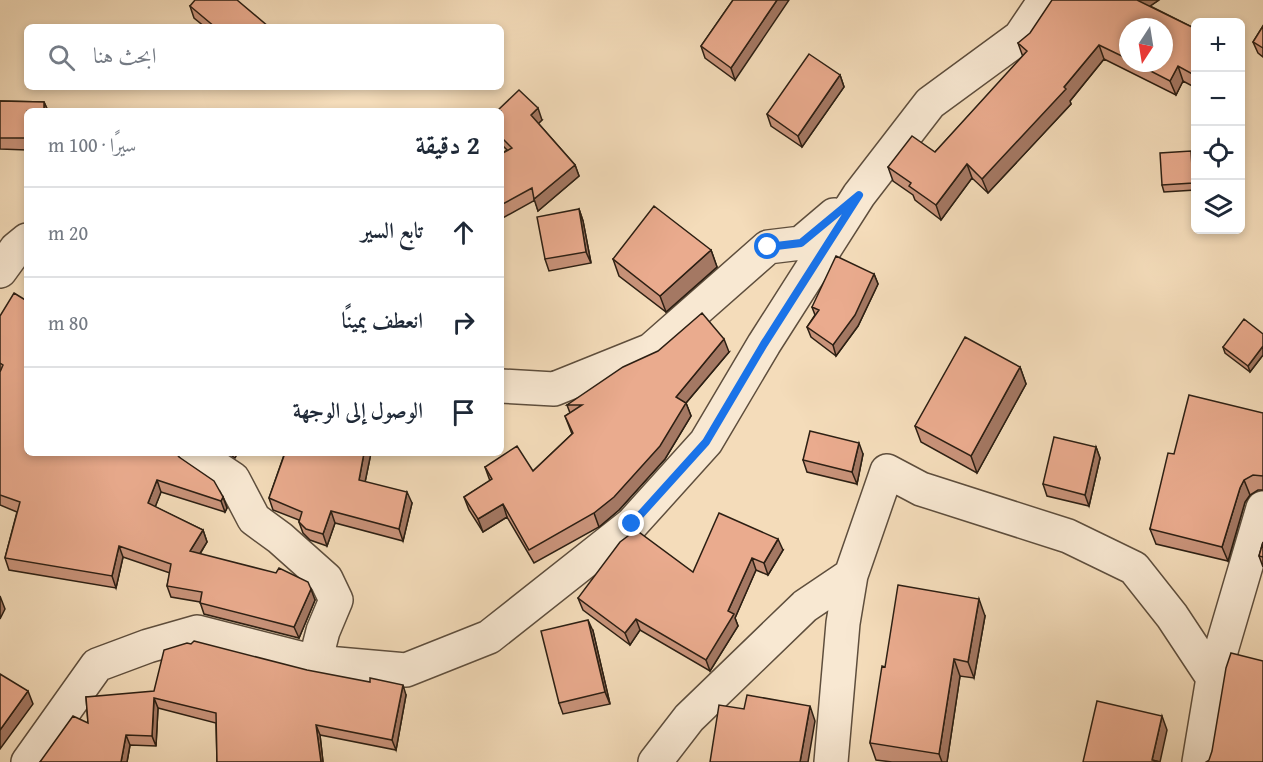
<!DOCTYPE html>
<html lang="ar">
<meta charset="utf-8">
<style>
body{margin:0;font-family:"Gentium Book Plus",Amiri,serif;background:#f2f2f3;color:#1f2937;direction:rtl}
.controls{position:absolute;right:18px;top:18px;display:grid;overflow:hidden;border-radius:9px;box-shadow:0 3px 9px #0003}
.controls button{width:54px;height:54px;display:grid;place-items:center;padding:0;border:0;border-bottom:2px solid #e0e1e3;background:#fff;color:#1f2937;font:30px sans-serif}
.compass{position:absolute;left:1119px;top:18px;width:54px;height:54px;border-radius:50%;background:#fff;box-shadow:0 3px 9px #0003;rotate:192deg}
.stop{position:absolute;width:18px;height:18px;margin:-14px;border:4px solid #1a73e8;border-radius:50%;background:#fff}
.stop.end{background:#1a73e8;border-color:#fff;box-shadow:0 2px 6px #0008}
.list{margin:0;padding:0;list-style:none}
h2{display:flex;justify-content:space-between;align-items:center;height:78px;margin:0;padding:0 24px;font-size:26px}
h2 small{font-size:20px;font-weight:400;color:#747a83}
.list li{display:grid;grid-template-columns:39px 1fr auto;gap:18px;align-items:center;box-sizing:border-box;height:90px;padding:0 24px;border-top:2px solid #e0e1e3}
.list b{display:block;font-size:22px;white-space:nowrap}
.list em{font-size:20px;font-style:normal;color:#747a83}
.icon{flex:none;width:33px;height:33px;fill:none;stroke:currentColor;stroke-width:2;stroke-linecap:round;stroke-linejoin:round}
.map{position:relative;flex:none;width:1263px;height:762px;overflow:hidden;direction:ltr}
.search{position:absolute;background:#fff;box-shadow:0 3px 9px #0003;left:24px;top:24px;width:480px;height:66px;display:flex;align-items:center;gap:15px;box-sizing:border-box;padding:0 21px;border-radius:9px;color:#747a83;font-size:22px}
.panel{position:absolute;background:#fff;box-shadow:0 3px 9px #0003;left:24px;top:108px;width:480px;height:348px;border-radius:9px;direction:rtl}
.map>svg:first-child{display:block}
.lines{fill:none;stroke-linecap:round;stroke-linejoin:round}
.minor-casing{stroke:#5e4e3d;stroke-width:36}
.minor{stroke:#f8e8d2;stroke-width:33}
.wall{fill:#c9937a;stroke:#2c1f13;stroke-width:1.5;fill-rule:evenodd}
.shaded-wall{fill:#a47863;stroke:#2c1f13;stroke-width:1.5}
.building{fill:#eaab8e;stroke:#2c1f13;stroke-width:1.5}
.route{stroke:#1a73e8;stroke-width:8}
</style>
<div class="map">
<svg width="1263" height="762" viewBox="0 0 1263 762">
<rect width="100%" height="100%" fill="#f4dcba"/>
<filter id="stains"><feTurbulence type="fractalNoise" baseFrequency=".00333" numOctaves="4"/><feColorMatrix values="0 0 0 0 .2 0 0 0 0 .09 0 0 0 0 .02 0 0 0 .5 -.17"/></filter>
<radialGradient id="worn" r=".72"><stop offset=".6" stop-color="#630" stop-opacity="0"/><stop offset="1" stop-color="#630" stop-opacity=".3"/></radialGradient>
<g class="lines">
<defs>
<path id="minor" d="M0,271L16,249L27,240
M501,386L554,389L651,350L768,247L801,243L834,215
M194,453L233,479L254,519L280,538L326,579L336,600L323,631L315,662
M28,762L97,665L148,646L197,632L315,662L406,670L489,637L632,524L706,442L764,344L859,195L930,103L1020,37L1045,0
M655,762L689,718L805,606L851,575
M831,762L843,623L851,575L887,471L921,489L1068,536L1134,568L1172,616L1213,678
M1199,762L1213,678L1263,508"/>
</defs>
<use href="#minor" class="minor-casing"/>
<use href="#minor" class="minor"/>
</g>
<path class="wall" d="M733,0L735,80L705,58L701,46Z
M1159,0L1150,6L1196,29V88L1183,81L1176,95L1104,59L1070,101L1071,104L988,193L972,178L941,220L915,200L913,195L893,181L888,167L935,152L1023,57L1018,43ZM1128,27L1164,63H1128Z
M190,6L269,27H205L194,18Z
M1263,26V57L1258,53L1253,42Z
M840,75L844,87L802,147L771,126L767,114Z
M0,101L44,102L48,111H27V150L0,149Z
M501,111L542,120L538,123L575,165L579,176L538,211L535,200L501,219V154L507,150L501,144Z
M1193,157L1195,190L1164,192L1162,185Z
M579,209L583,221L591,263L549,271L545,259Z
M711,250L717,267L666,312L619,276L613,259Z
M874,274L878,284L858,326L836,356L811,337L807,327L815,315L812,307Z
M0,316L179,457L223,497L227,508L225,512L161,492L155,507L203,530L207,542L200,554L315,600L299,638L204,614L200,602L171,597L167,586L170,573L123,557L116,588L9,570L5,558L17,512L0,505Z
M1263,334V355L1250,372L1225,353L1223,347Z
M729,352L686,403L691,416L665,459L619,510L599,527L534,563L507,517L483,532L469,510L464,497L490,481L485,467L533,471L572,434L565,416L570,413L567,405Z
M1020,367L1026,384L977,473L921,442L915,426Z
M1263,413V490H1258L1250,495L1245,502L1228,561L1156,544L1150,529L1174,454Z
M1096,447L1100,458L1089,506L1047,496L1043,484Z
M228,453H238L235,458Z
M278,453H371L365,482L412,503L403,541L335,523L327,546L310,540L303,533L299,522V520L273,510L269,498L284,455Z
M863,454L857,484L807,472L803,460Z
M1263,542V567L1259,556Z
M783,550L768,575L756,570L735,618L738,626L710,671L640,630L630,645L583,610L578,598L693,572Z
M985,616L974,678L960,676L947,762H892L876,760L870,743L885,667Z
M593,631L610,704L563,714L559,703Z
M406,695L396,750L320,735L323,762H217L216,723L158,708L156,746L130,745L127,762H40L88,723L86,697Z"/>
<path class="shaded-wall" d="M777,0H789L735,80L731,68Z
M1135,0H1159L1140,13Z
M1099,45L1104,59L1070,101L1071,104L988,193L982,179L1064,87Z
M1178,66L1183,81L1176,95L1170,81Z
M840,75L844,87L802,147L798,136Z
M44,102L48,111H44Z
M538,108L542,120L535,127L531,115Z
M1191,151L1193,157L1195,190L1193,183Z
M967,164L972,178L941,220L936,205Z
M575,165L579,176L538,211L534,199Z
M579,209L583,221L591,263L586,252Z
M711,250L717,267L666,312L660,296Z
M874,274L878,284L858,326L836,356L833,345Z
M724,339L729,352L686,403L691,416L665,459L619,510L599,527L594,513L676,397Z
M1263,346V355L1250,372L1248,366Z
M1020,367L1026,384L977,473L971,456Z
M859,443L863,454L857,484L852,472Z
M1096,447L1100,458L1089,506L1085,495Z
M364,453H371L363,492L359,480Z
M157,480L161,492L152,515L148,503Z
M1244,480L1250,495L1245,502L1228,561L1222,547L1240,488Z
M407,492L412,503L403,541L399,529Z
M223,497L227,508L225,512L221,501Z
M503,504L507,517L483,532L478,519Z
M331,511L335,523L327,546L323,534Z
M203,530L207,542L194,563L190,551Z
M778,539L783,550L768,575L764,563Z
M119,546L123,557L116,588L112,576Z
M752,558L756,570L735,618L738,626L710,671L706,660Z
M311,589L315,600L299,638L294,627Z
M0,596L5,609L0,619Z
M979,599L985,616L974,678L968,662Z
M636,619L640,630L630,645L625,633Z
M588,620L593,631L610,704L605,692Z
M954,659L960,676L947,762H942L939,754Z
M403,685L406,695L396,750L392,740Z
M28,691L33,704L0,749V730Z
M154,698L158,708L156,746L152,736Z
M810,706L815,721L808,762H800Z
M1162,716L1167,730L1160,762L1152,760Z
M316,725L320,735L323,762H321Z
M126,735L130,745L127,762H121Z"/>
<path class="building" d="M195,0H237L269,27H215L190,6Z
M733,0H777L731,68L701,46Z
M1052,0H1137L1196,29L1193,36L1196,37V76L1178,66L1170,81L1135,63H1164V27H1128V59L1099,45L1064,87L1066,89L982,179L967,164L936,205L909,186L911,183L888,167L912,136L935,152L1027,51L1018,43L1030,33Z
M1263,26V48L1253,42Z
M809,54L840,75L798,136L767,114Z
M519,90L538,108L531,115L575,165L534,199L532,188L501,205V154L512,148L501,137V111H497Z
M0,101L44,102V111H27V138H0Z
M1191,151L1193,183L1162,185L1160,153Z
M654,206L711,250L660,296L613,259Z
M579,209L586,252L545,259L537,217Z
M836,256L874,274L855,315L833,345L807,327L819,310L812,307Z
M14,293L27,301V453H176L179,457L214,481L223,497L221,501L157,480L148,503L203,530L190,551L276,573L279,568L308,582L311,589L294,627L200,603L202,592L167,586L171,564L119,546L112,576L5,558L20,502L0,495V372L3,365L0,363V316Z
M702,313L724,339L676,397L686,403L660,446L614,497L594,513L529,550L503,504L478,519L464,497L492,479L485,467L517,446L533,471L573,433L565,416L582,405H567L623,367L658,351Z
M1244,319L1263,334V346L1248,366L1223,347Z
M965,337L1020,367L971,456L915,426Z
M1189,395L1263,413V476L1253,475L1244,480L1240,488L1222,547L1150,529L1168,453L1174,454Z
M810,431L859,443L852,472L803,460Z
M1054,437L1096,447L1085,495L1043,484Z
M285,453H364L359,480L407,492L399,529L331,511L323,534L306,529L299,522L302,512L269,498Z
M719,513L778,539L764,563L752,558L728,611L734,614L706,660L636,619L625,633L578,598L620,542L636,530L693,572Z
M1263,542V557L1259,556Z
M898,585L979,599L968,662L954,659L939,754L870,743L882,666L885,667Z
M588,620L605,692L559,703L541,631Z
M194,641L307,670L370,682V678L403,685L392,740L316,725L321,762H217L216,713L154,698L152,736L126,735L121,762H40L73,716L88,723L86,697L154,691L164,650L187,643L191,644Z
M1231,653L1263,661V762H1206L1209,760L1212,751L1226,668Z
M0,674L28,691L0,730Z
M747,695L810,706L800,762H710L719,705L744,709Z
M1097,701L1162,716L1152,760L1160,762H1083Z"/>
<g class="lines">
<path class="route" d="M632,524L706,442L764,344L859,195L801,243L768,247"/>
</g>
<rect width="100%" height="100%" filter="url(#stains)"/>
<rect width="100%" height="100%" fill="url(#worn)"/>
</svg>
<div class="controls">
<button>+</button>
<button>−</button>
<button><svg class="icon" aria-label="locate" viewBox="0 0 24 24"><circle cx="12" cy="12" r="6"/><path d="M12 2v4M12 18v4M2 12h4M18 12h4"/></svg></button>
<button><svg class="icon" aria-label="layers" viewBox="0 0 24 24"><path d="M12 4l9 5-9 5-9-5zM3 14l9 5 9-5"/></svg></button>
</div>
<svg class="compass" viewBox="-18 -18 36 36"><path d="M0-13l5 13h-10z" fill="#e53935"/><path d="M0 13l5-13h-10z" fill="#747a83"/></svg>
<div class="stop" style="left:768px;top:247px"></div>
<div class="stop end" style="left:632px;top:524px"></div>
<div class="search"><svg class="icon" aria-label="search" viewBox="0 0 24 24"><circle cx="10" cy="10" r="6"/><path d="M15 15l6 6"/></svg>ابحث هنا</div>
<section class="panel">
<h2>2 دقيقة<small>سيرًا · 100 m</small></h2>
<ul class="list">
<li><svg class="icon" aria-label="ahead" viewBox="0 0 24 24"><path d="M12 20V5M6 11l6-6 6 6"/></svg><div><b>تابع السير</b></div><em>20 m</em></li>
<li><svg class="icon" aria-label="right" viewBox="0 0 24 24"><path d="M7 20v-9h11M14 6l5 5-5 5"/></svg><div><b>انعطف يمينًا</b></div><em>80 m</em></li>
<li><svg class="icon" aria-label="arrive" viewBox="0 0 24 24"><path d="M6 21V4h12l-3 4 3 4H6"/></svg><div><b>الوصول إلى الوجهة</b></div></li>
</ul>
</section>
</div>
